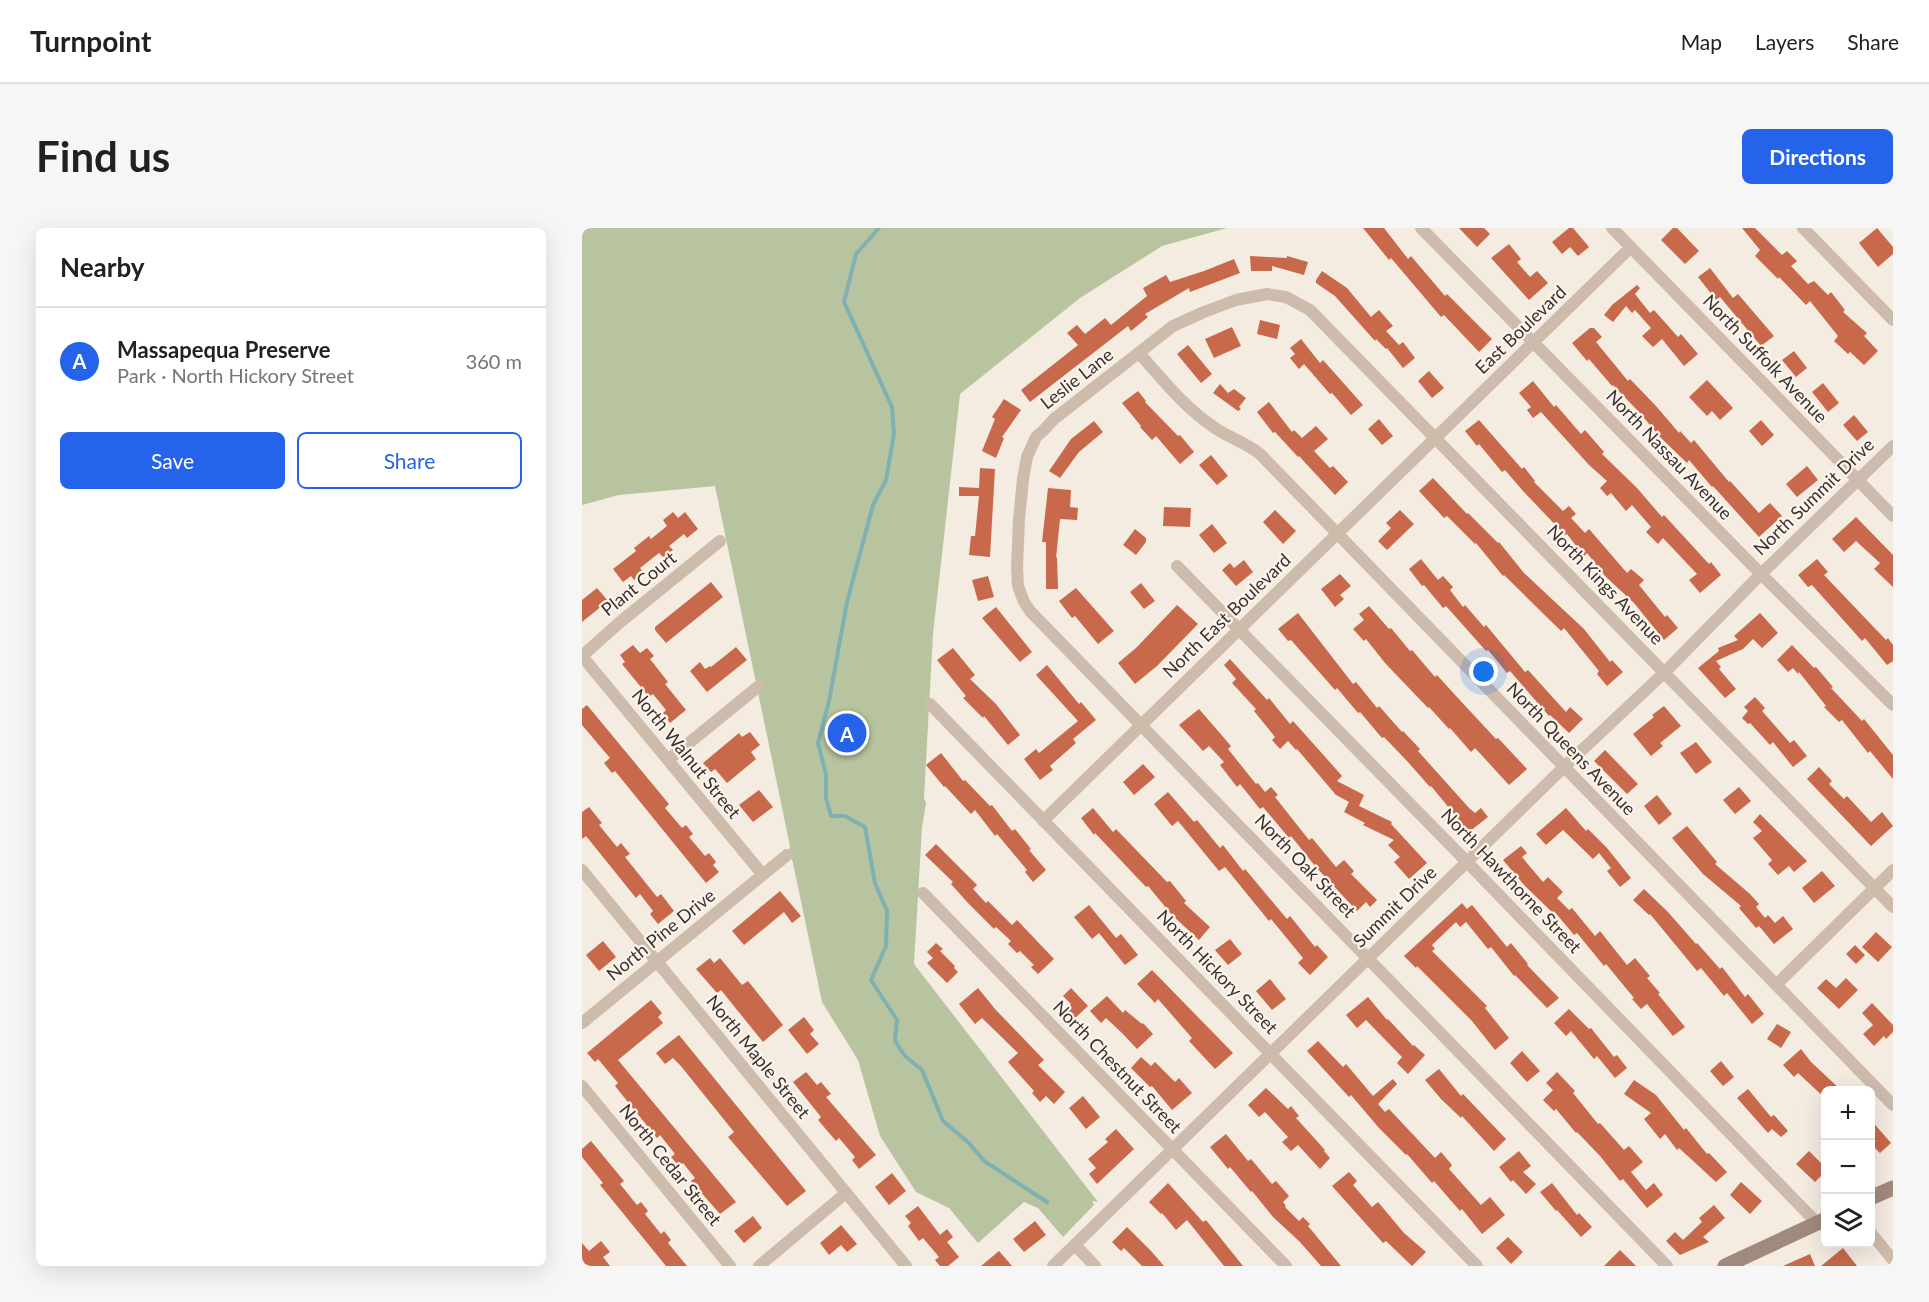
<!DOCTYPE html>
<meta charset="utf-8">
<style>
body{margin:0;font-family:Lato,sans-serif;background:#f6f6f6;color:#202124}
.controls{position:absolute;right:18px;bottom:18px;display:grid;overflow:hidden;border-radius:9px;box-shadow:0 6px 24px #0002}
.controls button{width:54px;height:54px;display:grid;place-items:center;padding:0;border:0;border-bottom:2px solid #e0e0e0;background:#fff;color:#202124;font:30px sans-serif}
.you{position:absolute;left:902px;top:444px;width:21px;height:21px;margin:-15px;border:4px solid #fff;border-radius:50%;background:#1a73e8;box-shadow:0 0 0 9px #1a73e833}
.badge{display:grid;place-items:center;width:39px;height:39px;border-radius:50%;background:#2563eb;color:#fff;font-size:20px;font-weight:700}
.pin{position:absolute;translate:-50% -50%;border:3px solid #fff;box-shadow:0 2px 6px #0006}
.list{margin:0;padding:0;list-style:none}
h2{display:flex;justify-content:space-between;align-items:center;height:78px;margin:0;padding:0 24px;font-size:26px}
h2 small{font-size:20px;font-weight:400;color:#757577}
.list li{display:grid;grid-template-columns:39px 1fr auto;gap:18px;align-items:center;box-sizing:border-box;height:108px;padding:0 24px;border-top:2px solid #e0e0e0}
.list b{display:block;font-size:22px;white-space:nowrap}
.list p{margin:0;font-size:20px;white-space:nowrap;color:#757577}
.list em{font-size:20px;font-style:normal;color:#757577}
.actions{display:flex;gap:12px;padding:18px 24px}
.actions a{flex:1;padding:14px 0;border:2px solid #2563eb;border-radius:9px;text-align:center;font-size:21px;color:#2563eb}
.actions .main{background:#2563eb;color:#fff}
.icon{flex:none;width:33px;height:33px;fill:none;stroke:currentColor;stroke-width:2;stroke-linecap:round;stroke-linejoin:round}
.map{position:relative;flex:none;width:1311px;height:1038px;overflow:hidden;border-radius:9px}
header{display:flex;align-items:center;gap:36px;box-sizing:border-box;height:84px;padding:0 30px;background:#fff;border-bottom:2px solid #e0e0e0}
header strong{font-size:28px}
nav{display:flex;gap:33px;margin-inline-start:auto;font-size:21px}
.intro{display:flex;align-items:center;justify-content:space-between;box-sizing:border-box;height:144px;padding:0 36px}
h1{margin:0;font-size:42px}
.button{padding:15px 27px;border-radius:9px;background:#2563eb;color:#fff;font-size:21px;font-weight:700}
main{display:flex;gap:36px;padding:0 36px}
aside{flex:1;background:#fff;border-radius:9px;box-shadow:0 6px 24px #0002}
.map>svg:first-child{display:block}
.green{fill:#b8c4a0}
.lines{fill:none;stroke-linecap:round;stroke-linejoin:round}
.stream{stroke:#7fb0b2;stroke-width:4}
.building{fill:#c8694b}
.street{stroke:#cdbbac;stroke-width:12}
.secondary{stroke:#a18a7d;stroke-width:15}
.labels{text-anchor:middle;stroke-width:4.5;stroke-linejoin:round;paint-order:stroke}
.street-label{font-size:18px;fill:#3b302b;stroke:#fbf5ee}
</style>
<header>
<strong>Turnpoint</strong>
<nav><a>Map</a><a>Layers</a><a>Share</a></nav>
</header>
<div class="intro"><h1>Find us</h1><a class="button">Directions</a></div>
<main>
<aside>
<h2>Nearby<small></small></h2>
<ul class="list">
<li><span class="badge">A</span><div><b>Massapequa Preserve</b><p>Park · North Hickory Street</p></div><em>360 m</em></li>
</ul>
<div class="actions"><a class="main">Save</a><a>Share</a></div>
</aside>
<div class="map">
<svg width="1311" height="1038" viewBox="0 0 1311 1038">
<rect width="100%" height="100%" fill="#f4ebe1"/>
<path class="green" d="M0,0H645L580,18L498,70L378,166L351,406L342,570L344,575L340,599L332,736L516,974L510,973L512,977L481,1009L456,980L442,974L396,1015L367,980L334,964L298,908L276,832L240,774L211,635L207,622L208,618L133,258L37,267L0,277Z"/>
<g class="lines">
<path class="stream" d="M297,0L274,26L262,74L310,179L312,206L304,252L291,277L265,374L247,473L236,515L244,546V570L249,588H263L283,599L293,655L305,683L304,718L289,752L315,792L313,813L323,828L340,842L361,893L386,914L402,933L465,974"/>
</g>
<path class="building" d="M781,0H802L826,31L829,28L863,68L865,66L910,111L897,124L862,87L859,89L809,30L807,32Z
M877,0H902L908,6L895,19Z
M987,0H991L1007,19L996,28L988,19L980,26L970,14Z
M1091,0H1095L1117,23L1103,36L1079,12Z
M1160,0H1173L1200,27L1205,23L1215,33L1209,38L1226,56L1232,53L1246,67L1249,64L1263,82L1261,84L1285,105L1282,108L1296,123L1282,137L1268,124L1266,126L1252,113L1256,108L1228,73L1224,77L1197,49L1196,51L1173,28L1178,22Z
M1295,0L1311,19V26L1296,39L1277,15Z
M927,16L939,31L935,34L948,49L955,43L966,55L947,72L909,30Z
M668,28L705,30V28L726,34L722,47L690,38V43H669Z
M652,31L658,45L608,64L607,60L563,86L566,89L549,103L546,98L448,174L439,162L496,117L485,105L495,97L503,106L523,90L529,97L565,68L561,60L584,47L588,54L622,43Z
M1128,40L1151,70L1156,66L1192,108L1179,118L1138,69L1134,72L1116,49Z
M740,43L765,60L789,89L797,82L811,98L804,103L817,117L821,114L833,130L821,140L805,120L804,121L794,111L793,113L753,68L734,55V52Z
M1055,57L1058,60L1053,66L1068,85L1072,82L1096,109L1099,106L1116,126L1102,138L1080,111L1071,119L1060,108L1069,100L1053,82L1050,85L1044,78L1031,94L1022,87L1030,77Z
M678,92L698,97L695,111L675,106Z
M650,99L659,118L632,130L623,111Z
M1008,100H1012L1020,109L1014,114L1046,153L1048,151L1074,178L1097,205L1098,203L1109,215L1112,212L1147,254L1148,253L1177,285L1188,275L1200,288L1177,309L1131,258L1130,259L1107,232L1105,235L1078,209L1057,184L1031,157L1030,158L1007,131L1005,133L990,115Z
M719,111L738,135L741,132L781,177L769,187L750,165L748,166L722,136L717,141L708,130L713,126L708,120Z
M606,117L630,146L619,155L595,126Z
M1212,123L1225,140L1214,149L1200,132Z
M847,143L862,160L850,170L836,153Z
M1125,152L1151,180L1138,192L1130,183L1125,188L1107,169Z
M951,153L972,179L974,177L999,206L1003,202L1022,224L1020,226L1055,260L1080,289L1082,287L1127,336L1129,334L1139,347L1118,365L1107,352L1115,346L1081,310L1076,316L1064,304L1069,299L1050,277L1044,283L1029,265L1025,268L1018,260L1025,253L1007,237L959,184L951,190L945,182L949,179L937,165Z
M1241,155L1257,175L1246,184L1230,164Z
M638,156L646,165L652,161L664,170L657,179L659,181L656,183L631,165Z
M556,163L564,173L563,174L596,208L598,207L612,224L598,236L574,208L570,212L558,199L559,198L540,175Z
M422,171L439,182L420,209L422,210L414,230L400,223L413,191L410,189Z
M687,174L710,204L712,202L720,210L734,198L746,211L732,223L748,240L751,238L766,254L753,267L717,228L716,229L693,204L691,205L675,184Z
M1272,187L1286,204L1275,213L1261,197Z
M797,191L811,208L800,217L786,201Z
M897,192L940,241L942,239L953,253L952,254L981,283L987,278L994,286L989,290L1003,305L1007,301L1045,345L1049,341L1062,352L1057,357L1083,389L1085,387L1096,400L1082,412L1052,375L1023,348L1005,325L1002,328L985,306L983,307L941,263L923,242L920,244L897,216L895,218L883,203Z
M1179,192L1192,207L1180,218L1167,203Z
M512,193L521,204L497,224L478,250L467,243L489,211Z
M629,227L646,248L635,257L617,237Z
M1225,238L1236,252L1215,269L1204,256Z
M398,240L413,241L408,329L387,327L389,308H393L397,268H377V259L397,260Z
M851,250L885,286L886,285L916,315L917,314L942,345L1002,401L1028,434L1030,432L1041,444L1025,458L1015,446L1017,443L982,400L979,403L922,347L921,348L894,315L893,316L865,288L862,290L837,263Z
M466,260L489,262L488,279L496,280L495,292L478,291L474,330L475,329L476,361H464V314H460Z
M582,279L609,280L608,299L581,298Z
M693,282L714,303L701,316L681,294Z
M818,282L832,296L805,322L796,313L809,300L804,295Z
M91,284L96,290L103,284L116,301L105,310L102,306L87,318L91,322L81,329L77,325L58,340L62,345L52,352L49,348L41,354L31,341L54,323L52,320L67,308L69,311L85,298L81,292Z
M1274,289L1311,327V359L1292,341L1298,335L1274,313L1262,324L1250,311Z
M630,296L645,315L632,325L617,307Z
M553,301L564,310V314L554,327L541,317Z
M839,331L856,352L861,348L871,359L868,362L881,379L883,377L902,399L904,397L943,444L946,442L984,484L988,479L1001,491L987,505L968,487L967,488L928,443L925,445L906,422L904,423L864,378L861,380L842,357L840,358L827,341Z
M1235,331L1246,344L1242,347L1304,412L1306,410L1311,417V433L1305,437L1283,410L1280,413L1230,357L1226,359L1216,347Z
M662,332L671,344L654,358L640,342L648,335L652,340Z
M758,346L769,358L758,367L762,371L753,379L739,361Z
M406,348L412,369L396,373L390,352Z
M129,354L141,369L84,415L73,402V399Z
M559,355L573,373L562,381L548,364Z
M15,360L26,373L0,394V372Z
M494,360L532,403L516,416L493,388L490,390L477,373Z
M595,377L616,396L575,438L553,456L536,435L554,420Z
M787,378L807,401L809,400L828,423L830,422L853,449L855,447L874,468L914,511L916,510L945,541L927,557L893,520L889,524L868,500L867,501L847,479L846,480L803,435L784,411L782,413L771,401L782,392L777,386Z
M414,379L450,424L438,434L400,390Z
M716,385L771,456L774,454L795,480L797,478L820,504L821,503L838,521L836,523L887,580L893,585L899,580L906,589L887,604L849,558L848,559L825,533L802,509L800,510L778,484L776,485L755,460L753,462L709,412L706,413L696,401Z
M1178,385L1196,405L1180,420L1171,411L1161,421L1134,433L1139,439L1137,441L1154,461L1143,470L1116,440L1137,423L1136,420L1156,412L1152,408Z
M51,417L58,425L65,420L72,428L68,431L86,454L83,456L104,482L88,495L81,485L84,482L71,466L67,469L40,436L43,434L38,427Z
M1210,417L1232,440L1234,439L1251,459L1249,460L1280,493L1282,491L1311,527V551L1288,523L1286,525L1260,492L1257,494L1242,479L1244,478L1217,444L1216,446L1211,440L1206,444L1195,432Z
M154,419L165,432L125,464L108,443L118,434L123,441L128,438L129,439Z
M371,420L393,447L388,451L414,476L438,507L426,517L402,488L401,490L381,470L384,468L355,432Z
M648,431L685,472L687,470L708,496L711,493L737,522L760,548L755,553L782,567L777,578L810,594L809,596L845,635L827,651L812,634L818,629L806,617L812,612L781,597L783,595L762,584L767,574L754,567L715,521L714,522L706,513L698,521L690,512L693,509L672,483L674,481L650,455L654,451L642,437Z
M465,437L497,476L499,474L514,492L491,511L494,515L468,538L471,542L458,552L442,531L454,521L457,525L496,493L454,447Z
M1173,469L1183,480L1180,483L1208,515L1212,512L1225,528L1211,539L1191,514L1188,517L1168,495L1166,496L1160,490L1166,483L1162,479Z
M5,477L87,576L83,580L100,600L104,597L111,606L107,609L123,628L127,625L134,634L131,637L137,644L124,655L33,543L30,545L22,535L28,530L0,497V481Z
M1082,478L1099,498L1078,515L1081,518L1069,528L1051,506L1072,489L1070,487Z
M617,481L649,518L646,521L674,556L676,555L683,564L689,559L696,567L693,569L727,612L730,610L754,639L762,632L772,643L769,646L795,672L788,679L784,674L775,683L733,638L709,608L707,610L681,579L678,581L658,556L655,559L638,537L642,534L627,518L621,523L611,512L597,497Z
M168,504L178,517L169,524L174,531L145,555L133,541L129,544L121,535L157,505L160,509Z
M1114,514L1130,534L1114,546L1098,525Z
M1023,522L1056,556L1045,566L1012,533Z
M359,525L381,553L383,552L408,578L410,577L430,603L433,601L449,621L447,622L464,642L451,654L443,644L445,642L415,606L413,608L393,582L389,586L363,558L362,559L344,537Z
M561,536L573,549L552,567L541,554Z
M1237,539L1250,553L1247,556L1262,571L1265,568L1289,594L1300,584L1311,598L1289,618L1225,551Z
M1157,559L1169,573L1153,586L1141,572Z
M177,562L191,579L171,594L157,577Z
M586,564L612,594L615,592L638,620L641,617L661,643L663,641L705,691L708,688L733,719L735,717L746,729L728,747L716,735L721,730L689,691L687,693L643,639L637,643L596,593L590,598L572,576Z
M1075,567L1090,586L1077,597L1062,578Z
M7,579L20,595L17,597L35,619L39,615L48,626L43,629L75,669L79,666L92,683L76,696L68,686L71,683L58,666L54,670L4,608L0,611V584Z
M511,580L531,604L534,601L585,654L588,653L604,673L602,675L628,699L617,712L590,687L566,658L564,659L513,605L512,607L499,590Z
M984,580L1004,603L1006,601L1025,620L1049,650L1038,659L1025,643L1029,640L1017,625L1011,631L981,602L964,617L954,606Z
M1178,586L1225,633L1212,644L1207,638L1196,647L1186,636L1190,632L1171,610L1180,603L1171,594Z
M1105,598L1135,634L1133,636L1168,666L1177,676L1174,679L1183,690L1186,687L1193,695L1201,688L1211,701L1192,716L1177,698L1174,700L1157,680L1159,678L1121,646L1090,610Z
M354,616L395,657L391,661L404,675L406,673L430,697L435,692L472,731L456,746L449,739L452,737L438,723L435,725L426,716L429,713L414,699L412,701L386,675L369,656L371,654L343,627Z
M939,618L945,625L940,629L961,654L966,649L981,664L975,670L987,682L990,680L1013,708L1018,703L1045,737L1053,730L1068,748L1065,750L1078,765L1076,766L1103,799L1091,808L1065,776L1059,781L1050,771L1052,770L1024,736L1022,738L995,705L992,707L972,683L971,685L943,658L921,632Z
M1240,643L1253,658L1232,675L1220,660Z
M1062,661L1086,684L1114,716L1115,715L1138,741L1140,739L1163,769L1166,766L1182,786L1170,796L1145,765L1142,768L1119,740L1115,743L1068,686L1067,687L1051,672Z
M198,663L219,688L210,695L202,684L162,717L150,703Z
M880,675L885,681L890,677L925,719L929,715L946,736L945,737L977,770L965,780L933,747L932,748L909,719L906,721L884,694L878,699L874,694L850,717L853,721L850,723L905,778L903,780L927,810L913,822L890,793L835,738L834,740L822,728Z
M507,677L534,710L539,706L556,727L543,737L517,705L510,711L492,689Z
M1294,704L1310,719L1296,734L1280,719Z
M648,711L660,726L646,737L633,722Z
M21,713L34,729L17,743L4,727Z
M354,715L361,721L358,723L373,738L372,740L376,744L365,755L345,735L351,730L345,724Z
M1273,717L1283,727L1274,736L1264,726Z
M128,730L132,735L138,730L160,757L166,753L201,797L181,814L139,762L135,765L114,741Z
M570,742L651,825L633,841L607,813L610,810L576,771L573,775L555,756Z
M1264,750L1276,762L1257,781L1235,760L1244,751L1254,760Z
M688,751L704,771L690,782L674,763Z
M396,760L413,781L462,832L456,837L483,864L472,876L464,868L458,874L450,865L452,863L426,834L436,825L400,790L393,796L377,776Z
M489,760L506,778L491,792L482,783L489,776L481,768Z
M525,768L541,785L543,782L560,796L561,795L571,806L555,821L541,806L524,790L519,795L508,783Z
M786,769L805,792L806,791L831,818L832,817L843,827L826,846L815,835L820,829L784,792L775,800L764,787Z
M69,772L80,785L76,789L81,795L36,832L154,974L138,986L109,953L113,950L101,935L97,938L89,929L93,926L78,907L75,910L33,858L36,855L16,831L13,834L5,825Z
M1290,775L1311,797V804L1304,811L1302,808L1292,818L1281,806L1291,797L1280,785Z
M987,781L1007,801L1009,800L1032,829L1035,827L1045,840L1033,850L1015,828L1012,831L989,803L984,808L972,795Z
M222,789L232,802L228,806L237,816L225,826L206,802Z
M1195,796L1209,804L1199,820L1185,811Z
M97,807L224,963L205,978L146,909L152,904L98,837L91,830L83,836L74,825Z
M736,813L761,839L764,836L791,868L811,851L815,856L796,876L803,884L807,881L853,930L859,924L870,937L867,941L899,977L908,969L923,987L900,1006L880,981L878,983L852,953L850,955L825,926L824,927L797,900L769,867L767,869L725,823Z
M1219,821L1229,834L1259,862H1244V871L1216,845L1212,849L1201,837Z
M940,823L958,843L945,854L928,835Z
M559,829L569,838L573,834L593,854L597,850L610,865L590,882L570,858L568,859L549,840Z
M1139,833L1152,849L1141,858L1128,843Z
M857,841L879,868L881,866L924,911L912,923L880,888L879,890L859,871L843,852Z
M224,844L235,857L239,854L249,866L244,869L294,927L277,941L270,932L273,929L257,910L254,913L236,892L239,889L211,854Z
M975,844L993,863L991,865L1016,896L1018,895L1042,922L1047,918L1061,934L1049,944L1064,962L1072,955L1081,967L1065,980L1041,951L1038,953L1018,928L995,904L994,905L974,881L972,883L961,872L971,862L964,855Z
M1052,852L1074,867L1102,902L1104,900L1125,926L1127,925L1145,944L1134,954L1097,920L1095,922L1083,906L1078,911L1062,891L1069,885L1042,866Z
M684,860L706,881L709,878L717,888L714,890L743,922L742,923L748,930L738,941L716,917L709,923L700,914L706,909L683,884L677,889L666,877Z
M1166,861L1189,889L1192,887L1206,903L1199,909L1190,901L1186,905L1155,870Z
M501,868L518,889L504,901L487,880Z
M1288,891L1309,915L1298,925L1288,915Z
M534,901L552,921L515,956L507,946L514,940L506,931L526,914L523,911Z
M644,906L666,933L669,931L690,956L694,953L707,968L701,974L704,978L703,979L717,993L721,989L728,996L726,998L759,1038H739L718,1014L691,989L670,963L669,964L648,939L646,941L628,919Z
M9,913L42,953L38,956L55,977L59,974L66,983L63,986L79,1006L82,1003L89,1012L86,1015L105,1038H84L18,957L21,955L0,929V921Z
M937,923L949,938L941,944L954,956L944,966L931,952L929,954L917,939Z
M1227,923L1244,940V943L1233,954L1214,936Z
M767,944L775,953L771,957L790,979L796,974L822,1005L844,1024L830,1038L804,1013L801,1015L750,958Z
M310,945L324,963L307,977L293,959Z
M1159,954L1180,973L1168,986L1148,967Z
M586,955L621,994L624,992L661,1038H642L605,992L594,1002L580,985L579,986L567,974Z
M970,955L995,987L997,985L1010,999L999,1009L975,982L974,983L958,964Z
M1132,977L1143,990L1121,1009L1127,1014L1098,1027L1084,1013L1093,1004L1101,1012L1120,994L1117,990Z
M336,978L358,1007L365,1001L371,1009L365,1014L377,1029L366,1038H358L353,1032L357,1029L341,1010L337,1013L326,998L329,995L323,988Z
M171,988L180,1000L162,1015L152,1003Z
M453,993L464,1007L442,1024L431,1011Z
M259,997L275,1016L265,1024L259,1017L247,1027L238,1015Z
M545,999L569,1023L582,1038H560L542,1020L539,1023L530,1014Z
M926,1009L941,1024L929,1036L914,1020Z
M19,1013L28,1024L21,1029L28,1038H0V1015L7,1023Z
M1261,1020L1275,1038H1239Z
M1038,1022L1054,1038H1022Z
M417,1023L430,1038H399Z
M1228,1026L1233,1038H1201Z"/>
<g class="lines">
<path class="street" d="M839,0L1179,346L1311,477
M1030,0L1311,288
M1221,0L1311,92
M557,125C581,152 603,180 633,200C648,210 664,215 678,226L1311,877
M595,338L885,634L1235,995
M0,428L181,647
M0,428L37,395L138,313
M348,476L895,1038
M86,532L177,458
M461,593L1049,19
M0,642L324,1038
M341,665L704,1038
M1195,756L1311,642
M0,795L205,627
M0,858L148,1038
M1288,1004L1311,1032
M493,1017L513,1038
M177,1038L264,965
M471,1038L982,539L1083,444L1179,346L1311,218
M1085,1038L448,383L442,374L436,358L435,340L437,291L441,251L445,229L454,209L461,203L472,191L591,98L622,84L654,72L685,66L704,69L728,82L1311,679"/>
<path class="secondary" d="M1288,970L1311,960
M1143,1038L1244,991"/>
</g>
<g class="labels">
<g class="street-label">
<text transform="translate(939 102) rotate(-44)" y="6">East Boulevard</text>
<text transform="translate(1183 131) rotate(46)" y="6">North Suffolk Avenue</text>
<text transform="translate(495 151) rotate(-38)" y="6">Leslie Lane</text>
<text transform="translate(1087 227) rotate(46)" y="6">North Nassau Avenue</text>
<text transform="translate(1232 269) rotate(-44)" y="6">North Summit Drive</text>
<text transform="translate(57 356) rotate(-39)" y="6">Plant Court</text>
<text transform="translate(1023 357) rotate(46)" y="6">North Kings Avenue</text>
<text transform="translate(645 388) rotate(-44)" y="6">North East Boulevard</text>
<text transform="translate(989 521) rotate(46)" y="6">North Queens Avenue</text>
<text transform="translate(104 526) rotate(51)" y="6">North Walnut Street</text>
<text transform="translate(723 638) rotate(46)" y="6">North Oak Street</text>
<text transform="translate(929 653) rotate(46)" y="6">North Hawthorne Street</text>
<text transform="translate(813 679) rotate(-44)" y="6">Summit Drive</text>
<text transform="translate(79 707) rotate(-39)" y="6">North Pine Drive</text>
<text transform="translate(635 744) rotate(46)" y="6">North Hickory Street</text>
<text transform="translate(176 829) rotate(51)" y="6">North Maple Street</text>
<text transform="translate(535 839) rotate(46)" y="6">North Chestnut Street</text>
<text transform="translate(88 937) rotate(51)" y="6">North Cedar Street</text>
</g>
</g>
</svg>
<div class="controls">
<button>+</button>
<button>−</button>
<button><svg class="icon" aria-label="layers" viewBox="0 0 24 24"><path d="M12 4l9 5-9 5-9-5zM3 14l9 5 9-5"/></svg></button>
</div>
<div class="you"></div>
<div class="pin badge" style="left:265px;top:505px">A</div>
</div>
</main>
